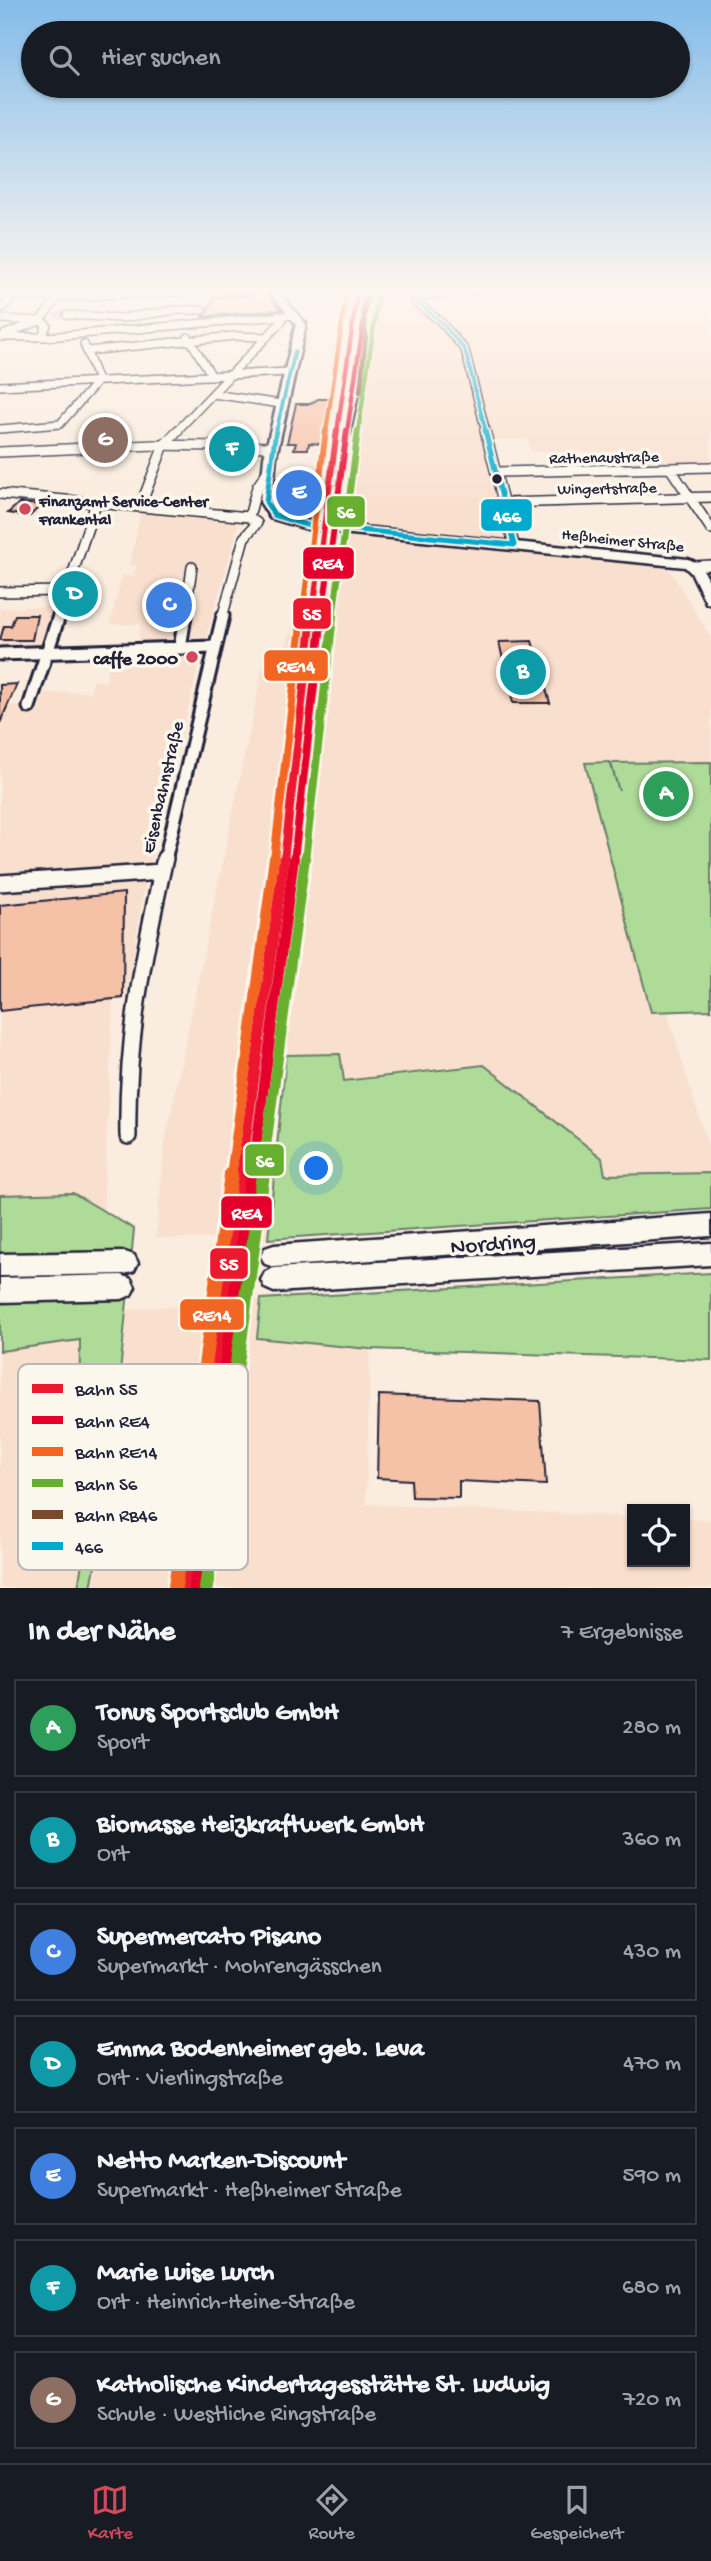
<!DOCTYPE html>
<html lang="de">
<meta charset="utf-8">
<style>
body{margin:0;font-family:"Gochi Hand",sans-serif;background:#242831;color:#f1f3f6}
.controls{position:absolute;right:21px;bottom:21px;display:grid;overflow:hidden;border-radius:0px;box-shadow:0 2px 5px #0004}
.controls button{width:63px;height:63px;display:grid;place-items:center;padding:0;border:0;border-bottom:2px solid #363941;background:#171b24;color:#f1f3f6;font:35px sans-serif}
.you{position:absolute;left:317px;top:1169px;width:24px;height:24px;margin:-18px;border:5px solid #fff;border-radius:50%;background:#1a73e8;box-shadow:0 0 0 10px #1a73e833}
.badge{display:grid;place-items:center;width:46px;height:46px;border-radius:50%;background:#d1495b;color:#fff;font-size:23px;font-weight:700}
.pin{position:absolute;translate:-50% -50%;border:4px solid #fff;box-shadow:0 2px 7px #0006}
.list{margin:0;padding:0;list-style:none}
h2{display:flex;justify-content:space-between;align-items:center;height:91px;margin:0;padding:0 28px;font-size:30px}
h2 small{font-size:23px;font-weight:400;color:#9ea1a6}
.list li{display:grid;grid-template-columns:46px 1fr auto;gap:21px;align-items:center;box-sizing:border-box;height:98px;margin:0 14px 14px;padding:0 14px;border:2px solid #363941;border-radius:0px}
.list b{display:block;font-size:26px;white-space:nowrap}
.list p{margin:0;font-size:23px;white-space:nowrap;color:#9ea1a6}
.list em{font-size:23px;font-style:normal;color:#9ea1a6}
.icon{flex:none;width:38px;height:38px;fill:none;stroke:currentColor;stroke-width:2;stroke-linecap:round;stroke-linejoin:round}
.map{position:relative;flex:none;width:711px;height:1588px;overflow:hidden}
.search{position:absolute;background:#171b24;box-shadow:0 2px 5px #0004;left:21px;right:21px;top:21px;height:77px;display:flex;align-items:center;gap:18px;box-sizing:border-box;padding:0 24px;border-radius:38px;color:#9ea1a6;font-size:26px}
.sheet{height:875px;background:#171b24}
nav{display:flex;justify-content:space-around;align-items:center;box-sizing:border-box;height:98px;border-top:2px solid #363941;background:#171b24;font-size:19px;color:#9ea1a6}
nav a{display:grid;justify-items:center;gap:4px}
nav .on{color:#d1495b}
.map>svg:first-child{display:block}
.built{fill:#f9dfce}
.green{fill:#afdb99;stroke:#687e6a;stroke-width:2}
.building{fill:#f6c2a7;stroke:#22223b;stroke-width:2}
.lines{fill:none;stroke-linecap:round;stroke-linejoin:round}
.street-tunnel{stroke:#cfc4bd;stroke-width:7;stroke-dasharray:7 3.5;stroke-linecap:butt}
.street-far3-casing{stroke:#22223b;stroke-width:10}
.street-far2-casing{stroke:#22223b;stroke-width:12}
.street-far1-casing{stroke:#22223b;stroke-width:17}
.street-casing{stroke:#22223b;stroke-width:20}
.secondary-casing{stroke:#22223b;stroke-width:5}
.street-far3{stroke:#fbf7ec;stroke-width:7}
.street-far2{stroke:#fbf7ec;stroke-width:9}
.street-far1{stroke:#fbf7ec;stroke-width:11}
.street{stroke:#fbf7ec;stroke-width:15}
.secondary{fill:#fbf7ec;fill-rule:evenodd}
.rail-far1{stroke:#22223b;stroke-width:2.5}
.rail{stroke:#22223b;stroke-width:3.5}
.bus-1-far1-casing{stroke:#fbf7ec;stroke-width:6}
.bus-1-casing{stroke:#fbf7ec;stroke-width:9}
.bus-1-far1{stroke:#00a9ce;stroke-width:3.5}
.bus-1{stroke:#00a9ce;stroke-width:5}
.rail-1-far4-casing{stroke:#fbf7ec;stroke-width:7}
.rail-1-far3-casing{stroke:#fbf7ec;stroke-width:10}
.rail-1-far2-casing{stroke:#fbf7ec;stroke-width:13}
.rail-1-far1-casing{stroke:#fbf7ec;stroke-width:16}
.rail-1-casing{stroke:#fbf7ec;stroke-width:19}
.rail-2-far4-casing{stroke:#fbf7ec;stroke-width:7}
.rail-2-far3-casing{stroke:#fbf7ec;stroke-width:10}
.rail-2-far2-casing{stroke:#fbf7ec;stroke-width:13}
.rail-2-far1-casing{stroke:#fbf7ec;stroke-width:16}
.rail-2-casing{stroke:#fbf7ec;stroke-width:19}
.rail-3-far4-casing{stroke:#fbf7ec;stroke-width:7}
.rail-3-far3-casing{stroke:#fbf7ec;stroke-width:10}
.rail-3-far2-casing{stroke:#fbf7ec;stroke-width:13}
.rail-3-far1-casing{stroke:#fbf7ec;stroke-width:16}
.rail-3-casing{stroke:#fbf7ec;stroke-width:19}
.rail-4-far4-casing{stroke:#fbf7ec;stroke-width:7}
.rail-4-far3-casing{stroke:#fbf7ec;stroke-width:10}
.rail-4-far2-casing{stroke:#fbf7ec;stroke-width:13}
.rail-4-far1-casing{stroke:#fbf7ec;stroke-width:16}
.rail-4-casing{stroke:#fbf7ec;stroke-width:19}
.rail-5-casing{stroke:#fbf7ec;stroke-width:7}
.rail-1-far4{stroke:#ec192e;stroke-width:4.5}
.rail-1-far3{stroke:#ec192e;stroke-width:6}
.rail-1-far2{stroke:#ec192e;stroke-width:8}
.rail-1-far1{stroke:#ec192e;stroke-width:10}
.rail-1{stroke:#ec192e;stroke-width:14}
.rail-2-far4{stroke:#e4002b;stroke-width:4.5}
.rail-2-far3{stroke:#e4002b;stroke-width:6}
.rail-2-far2{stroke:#e4002b;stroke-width:8}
.rail-2-far1{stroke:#e4002b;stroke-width:10}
.rail-2{stroke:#e4002b;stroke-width:14}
.rail-3-far4{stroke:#f26522;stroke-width:4.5}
.rail-3-far3{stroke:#f26522;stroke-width:6}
.rail-3-far2{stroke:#f26522;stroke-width:8}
.rail-3-far1{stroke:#f26522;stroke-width:10}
.rail-3{stroke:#f26522;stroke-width:14}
.rail-4-far4{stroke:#67af2e;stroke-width:4.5}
.rail-4-far3{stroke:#67af2e;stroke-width:6}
.rail-4-far2{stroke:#67af2e;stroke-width:8}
.rail-4-far1{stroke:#67af2e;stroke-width:10}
.rail-4{stroke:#67af2e;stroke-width:14}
.rail-5{stroke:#7a4b2a;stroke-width:4.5}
.bus-dot{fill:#22223b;stroke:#fbf7ec;stroke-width:2.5}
.poi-dot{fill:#d1495b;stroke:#fbf7ec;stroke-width:2.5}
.labels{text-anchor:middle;stroke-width:7;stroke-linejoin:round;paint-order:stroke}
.far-street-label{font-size:16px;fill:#22223b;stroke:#fbf7ec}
.far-poi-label{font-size:16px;font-weight:bold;fill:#22223b;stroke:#fbf7ec;text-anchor:start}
.poi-label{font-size:19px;font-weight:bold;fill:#22223b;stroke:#fbf7ec;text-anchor:end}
.street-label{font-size:19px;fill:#22223b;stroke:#fbf7ec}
.near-street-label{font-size:23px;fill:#22223b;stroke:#fbf7ec}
.key{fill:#fbf7ec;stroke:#bab7b7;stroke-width:2}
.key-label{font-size:19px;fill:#22223b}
.line-badge{stroke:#fbf7ec;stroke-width:2.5}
.badge-label{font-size:19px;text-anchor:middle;font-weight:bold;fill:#fff}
</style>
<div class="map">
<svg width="711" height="1588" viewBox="0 0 711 1588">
<rect width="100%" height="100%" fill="#faecde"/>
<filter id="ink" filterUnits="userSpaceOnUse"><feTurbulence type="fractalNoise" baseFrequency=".0143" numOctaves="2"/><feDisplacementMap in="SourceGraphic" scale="14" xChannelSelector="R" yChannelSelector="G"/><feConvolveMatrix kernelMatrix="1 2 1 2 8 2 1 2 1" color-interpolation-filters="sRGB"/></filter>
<g filter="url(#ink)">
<path class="built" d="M370,289H711V463L599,466L592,452H531L527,439L481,440L505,540L513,549L654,565L669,569L711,638V826L630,827L610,763H585L652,1012L667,1011L711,1156V1173L605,1175L484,1065L343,1081L287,1055L268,1239L156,1238L165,1142L263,666L279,661L291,633L299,609L310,531L341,534L339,526L346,466L370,375Z
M141,511L240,520L202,651L143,893L126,999L113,1001L89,1519L78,1588H0V706L39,707L45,693L91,692L93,681H106L110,656L139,654L140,624H110L122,576H134L137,565H130Z
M55,607L42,649L0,651V608Z
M261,1299L258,1338L370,1350L366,1504L632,1517V1562H685V1519L711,1520V1588H91L109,1487L128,1310Z"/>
<path class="green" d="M610,762L619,791L611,763L711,762V1010L651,1012L585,763Z
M340,1054L344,1081L484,1065L602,1158L605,1175L711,1173V1209L268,1239L286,1055Z
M73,1193L134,1229L109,1487L91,1588H78L89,1519L93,1434L79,1435L80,1340L0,1351V1195Z
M711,1273V1360L369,1349L257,1338L261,1299Z"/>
<path class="building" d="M263,289L281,310L203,317L215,297L253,295Z
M318,399H331L323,444L309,443L308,449H294L296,443H287L296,404H310Z
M287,481L316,484L312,507H281Z
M19,503L41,505L30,516L8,513Z
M15,615H37L32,640H0L4,626H11Z
M532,641L550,703H513L499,642Z
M17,684L0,723V685Z
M124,893L123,998L0,1011V905Z
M379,1395L540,1401L546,1485L459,1481V1498L412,1497L411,1480L377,1478Z"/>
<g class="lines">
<path class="street-tunnel" d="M55,315H67"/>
<defs>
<path id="street-far3" d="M480,289L421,297L415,302L440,321L465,350L486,432
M0,296L59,297
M59,297L253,289
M0,310L15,296
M67,315L123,318L176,310H202
M0,319L40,321L47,325L42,337
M5,334L40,321L61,293
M0,337H47L294,315
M188,337L212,376
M87,351L235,336L267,337
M0,386L289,372
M213,394L281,404
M0,429L60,424L98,381L84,344
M176,432L282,321L278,316"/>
<path id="street-far2" d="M485,430L514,545
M0,452L154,445L272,447
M670,468L711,529
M497,472L711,467
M0,494L249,517
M504,503L711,497
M140,507L164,445L178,430
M249,517L257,487L271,466
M694,566L711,565
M0,592L67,591
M58,618L96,503
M185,618L192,567
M222,618L244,538L257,523L249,517"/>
<path id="street-far1" d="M180,648L185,616
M0,654L214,647
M29,707L59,616
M165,860L223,616"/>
<path id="street" d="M0,883L162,872
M128,1136C126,1039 144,952 165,858"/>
<path id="secondary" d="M267,289H276L306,324L276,457L272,502L279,512L312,522L688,559C708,565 711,586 711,604L706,603L692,574L685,567L311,530L270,518L260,502L264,457L296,324Z
M711,1214V1236L274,1267L265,1264L261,1256L265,1248L274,1245Z
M711,1243V1265L274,1292L265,1288L261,1280L265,1272L274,1268Z
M125,1252L134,1255L138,1263L134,1271L125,1274L0,1276V1254Z
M122,1275L131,1279L135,1287L131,1295L122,1299L0,1302V1278Z"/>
</defs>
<use href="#street-far3" class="street-far3-casing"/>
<use href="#street-far2" class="street-far2-casing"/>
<use href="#street-far1" class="street-far1-casing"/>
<use href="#street" class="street-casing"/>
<use href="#secondary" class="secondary-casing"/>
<use href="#street-far3" class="street-far3"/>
<use href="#street-far2" class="street-far2"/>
<use href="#street-far1" class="street-far1"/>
<use href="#street" class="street"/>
<use href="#secondary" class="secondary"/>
<path class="rail-far1" d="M357,299L359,289
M351,432L360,392"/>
<path class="rail" d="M337,471L352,430
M324,519L335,480"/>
<defs>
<path id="bus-1-far1" d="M415,301L440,321L465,350L486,432
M276,432L295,351"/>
<path id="bus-1" d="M276,430L266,502L274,515L306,525L514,545
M485,430L514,545"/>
</defs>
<use href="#bus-1-far1" class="bus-1-far1-casing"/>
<use href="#bus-1" class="bus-1-casing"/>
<use href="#bus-1-far1" class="bus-1-far1"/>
<use href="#bus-1" class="bus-1"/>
<defs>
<path id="rail-1-far4" d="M337,432L358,289"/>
<path id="rail-1-far3" d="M312,618L337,430"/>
<path id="rail-1-far2" d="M284,860L312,616"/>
<path id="rail-1-far1" d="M241,1176L284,858"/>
<path id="rail-1" d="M185,1588L241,1174"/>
<path id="rail-2-far4" d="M347,432L368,291"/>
<path id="rail-2-far3" d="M322,618L347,430"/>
<path id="rail-2-far2" d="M294,860L322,616"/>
<path id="rail-2-far1" d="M252,1176L294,858"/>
<path id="rail-2" d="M196,1588L252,1174"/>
<path id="rail-3-far4" d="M326,432L347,289"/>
<path id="rail-3-far3" d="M302,618L326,430"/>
<path id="rail-3-far2" d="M274,860L302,616"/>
<path id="rail-3-far1" d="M231,1176L274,858"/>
<path id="rail-3" d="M175,1587L231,1174"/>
<path id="rail-4-far4" d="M358,432L379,292"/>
<path id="rail-4-far3" d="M333,618L358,430"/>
<path id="rail-4-far2" d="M305,860L333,616"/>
<path id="rail-4-far1" d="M262,1176L305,858"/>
<path id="rail-4" d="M206,1588L263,1174"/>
<path id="rail-5" d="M360,392L366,335L363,311L366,289"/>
</defs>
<use href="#rail-1-far4" class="rail-1-far4-casing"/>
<use href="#rail-1-far3" class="rail-1-far3-casing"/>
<use href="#rail-1-far2" class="rail-1-far2-casing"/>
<use href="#rail-1-far1" class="rail-1-far1-casing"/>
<use href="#rail-1" class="rail-1-casing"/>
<use href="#rail-2-far4" class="rail-2-far4-casing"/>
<use href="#rail-2-far3" class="rail-2-far3-casing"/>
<use href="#rail-2-far2" class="rail-2-far2-casing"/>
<use href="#rail-2-far1" class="rail-2-far1-casing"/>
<use href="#rail-2" class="rail-2-casing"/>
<use href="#rail-3-far4" class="rail-3-far4-casing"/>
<use href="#rail-3-far3" class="rail-3-far3-casing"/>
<use href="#rail-3-far2" class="rail-3-far2-casing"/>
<use href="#rail-3-far1" class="rail-3-far1-casing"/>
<use href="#rail-3" class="rail-3-casing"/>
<use href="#rail-4-far4" class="rail-4-far4-casing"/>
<use href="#rail-4-far3" class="rail-4-far3-casing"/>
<use href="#rail-4-far2" class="rail-4-far2-casing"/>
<use href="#rail-4-far1" class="rail-4-far1-casing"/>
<use href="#rail-4" class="rail-4-casing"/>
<use href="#rail-5" class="rail-5-casing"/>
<use href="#rail-1-far4" class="rail-1-far4"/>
<use href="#rail-1-far3" class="rail-1-far3"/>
<use href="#rail-1-far2" class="rail-1-far2"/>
<use href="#rail-1-far1" class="rail-1-far1"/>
<use href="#rail-1" class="rail-1"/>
<use href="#rail-2-far4" class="rail-2-far4"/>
<use href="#rail-2-far3" class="rail-2-far3"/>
<use href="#rail-2-far2" class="rail-2-far2"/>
<use href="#rail-2-far1" class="rail-2-far1"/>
<use href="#rail-2" class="rail-2"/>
<use href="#rail-3-far4" class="rail-3-far4"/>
<use href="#rail-3-far3" class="rail-3-far3"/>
<use href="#rail-3-far2" class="rail-3-far2"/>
<use href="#rail-3-far1" class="rail-3-far1"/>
<use href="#rail-3" class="rail-3"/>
<use href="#rail-4-far4" class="rail-4-far4"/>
<use href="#rail-4-far3" class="rail-4-far3"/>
<use href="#rail-4-far2" class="rail-4-far2"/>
<use href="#rail-4-far1" class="rail-4-far1"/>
<use href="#rail-4" class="rail-4"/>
<use href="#rail-5" class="rail-5"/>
</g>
</g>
<linearGradient id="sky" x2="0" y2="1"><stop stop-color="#83bcea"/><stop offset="0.57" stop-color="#fdf6f0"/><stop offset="1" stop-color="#fdf6f0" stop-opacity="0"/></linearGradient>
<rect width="711" height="511" fill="url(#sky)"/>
<circle class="bus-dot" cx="497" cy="479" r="6"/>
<g class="poi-dot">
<circle cx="25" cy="509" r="7"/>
<circle cx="192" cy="657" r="7"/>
</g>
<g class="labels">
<g class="far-street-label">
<text transform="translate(604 456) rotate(-1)" y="6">Rathenaustraße</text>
<text transform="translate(607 487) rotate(-1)" y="6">Wingertstraße</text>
<text transform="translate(623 539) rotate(6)" y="6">Heßheimer Straße</text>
</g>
<g class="far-poi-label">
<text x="39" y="506">Finanzamt Service-Center<tspan x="39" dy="18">Frankental</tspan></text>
</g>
<g class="poi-label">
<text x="178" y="664">caffe 2000</text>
</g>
<g class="street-label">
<text transform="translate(161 787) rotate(-77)" y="7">Eisenbahnstraße</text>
</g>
<g class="near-street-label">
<text transform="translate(493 1242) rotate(-4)" y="8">Nordring</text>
</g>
</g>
<rect x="18" y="1364" width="230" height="206" rx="10" class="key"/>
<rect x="32" y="1384" width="31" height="9" fill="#ec192e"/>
<rect x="32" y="1416" width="31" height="8" fill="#e4002b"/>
<rect x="32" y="1447" width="31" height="9" fill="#f26522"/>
<rect x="32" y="1479" width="31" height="8" fill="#67af2e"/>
<rect x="32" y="1510" width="31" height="9" fill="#7a4b2a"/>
<rect x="32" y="1542" width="31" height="8" fill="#00a9ce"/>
<g class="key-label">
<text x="75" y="1395">Bahn S5</text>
<text x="75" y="1427">Bahn RE4</text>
<text x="75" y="1458">Bahn RE14</text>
<text x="75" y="1490">Bahn S6</text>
<text x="75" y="1521">Bahn RB46</text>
<text x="75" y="1553">466</text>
</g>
<g class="line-badge">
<rect x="326" y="495" width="40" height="33" rx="7" fill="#67af2e"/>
<rect x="480" y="498" width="53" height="34" rx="7" fill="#00a9ce"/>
<rect x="302" y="546" width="53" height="34" rx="7" fill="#e4002b"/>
<rect x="292" y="597" width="40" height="33" rx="7" fill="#ec192e"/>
<rect x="263" y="649" width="66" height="33" rx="7" fill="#f26522"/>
<rect x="244" y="1143" width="41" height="34" rx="7" fill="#67af2e"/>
<rect x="220" y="1195" width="53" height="34" rx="7" fill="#e4002b"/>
<rect x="209" y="1247" width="40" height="33" rx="7" fill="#ec192e"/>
<rect x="179" y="1298" width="66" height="33" rx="7" fill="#f26522"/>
</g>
<g class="badge-label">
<text x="346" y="518">S6</text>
<text x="507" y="522">466</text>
<text x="328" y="569">RE4</text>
<text x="312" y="620">S5</text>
<text x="296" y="672">RE14</text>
<text x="265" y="1167">S6</text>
<text x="247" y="1219">RE4</text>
<text x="229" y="1270">S5</text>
<text x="212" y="1321">RE14</text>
</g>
</svg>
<div class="controls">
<button><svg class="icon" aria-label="locate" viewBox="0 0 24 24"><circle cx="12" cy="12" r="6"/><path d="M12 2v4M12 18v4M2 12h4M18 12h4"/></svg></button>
</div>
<div class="you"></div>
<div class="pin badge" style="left:666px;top:794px;background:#2e9e5b">A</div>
<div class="pin badge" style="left:523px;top:672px;background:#0f9aa8">B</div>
<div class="pin badge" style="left:169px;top:605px;background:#3f7fe0">C</div>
<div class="pin badge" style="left:75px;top:594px;background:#0f9aa8">D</div>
<div class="pin badge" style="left:299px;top:493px;background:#3f7fe0">E</div>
<div class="pin badge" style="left:232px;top:449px;background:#0f9aa8">F</div>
<div class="pin badge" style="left:105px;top:440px;background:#8d6e63">G</div>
<div class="search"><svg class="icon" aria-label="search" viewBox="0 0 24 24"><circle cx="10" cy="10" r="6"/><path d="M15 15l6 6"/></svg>Hier suchen</div>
</div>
<section class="sheet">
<h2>In der Nähe<small>7 Ergebnisse</small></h2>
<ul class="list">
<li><span class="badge" style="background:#2e9e5b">A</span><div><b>Tonus Sportsclub GmbH</b><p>Sport</p></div><em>280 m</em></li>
<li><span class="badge" style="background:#0f9aa8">B</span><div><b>Biomasse Heizkraftwerk GmbH</b><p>Ort</p></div><em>360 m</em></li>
<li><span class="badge" style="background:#3f7fe0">C</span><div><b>Supermercato Pisano</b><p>Supermarkt · Mohrengässchen</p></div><em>430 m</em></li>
<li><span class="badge" style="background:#0f9aa8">D</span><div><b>Emma Bodenheimer geb. Leva</b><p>Ort · Vierlingstraße</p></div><em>470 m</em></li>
<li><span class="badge" style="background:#3f7fe0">E</span><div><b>Netto Marken-Discount</b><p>Supermarkt · Heßheimer Straße</p></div><em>590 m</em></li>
<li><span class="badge" style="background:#0f9aa8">F</span><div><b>Marie Luise Lurch</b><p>Ort · Heinrich-Heine-Straße</p></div><em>680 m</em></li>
<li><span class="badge" style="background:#8d6e63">G</span><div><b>Katholische Kindertagesstätte St. Ludwig</b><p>Schule · Westliche Ringstraße</p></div><em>720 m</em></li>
</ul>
</section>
<nav>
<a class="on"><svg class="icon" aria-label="map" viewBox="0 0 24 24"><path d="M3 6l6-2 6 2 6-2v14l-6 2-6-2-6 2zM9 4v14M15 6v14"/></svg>Karte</a>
<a><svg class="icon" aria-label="directions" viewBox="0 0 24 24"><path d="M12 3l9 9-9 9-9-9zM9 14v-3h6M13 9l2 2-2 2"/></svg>Route</a>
<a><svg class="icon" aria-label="saved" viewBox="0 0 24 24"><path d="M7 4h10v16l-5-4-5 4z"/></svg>Gespeichert</a>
</nav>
